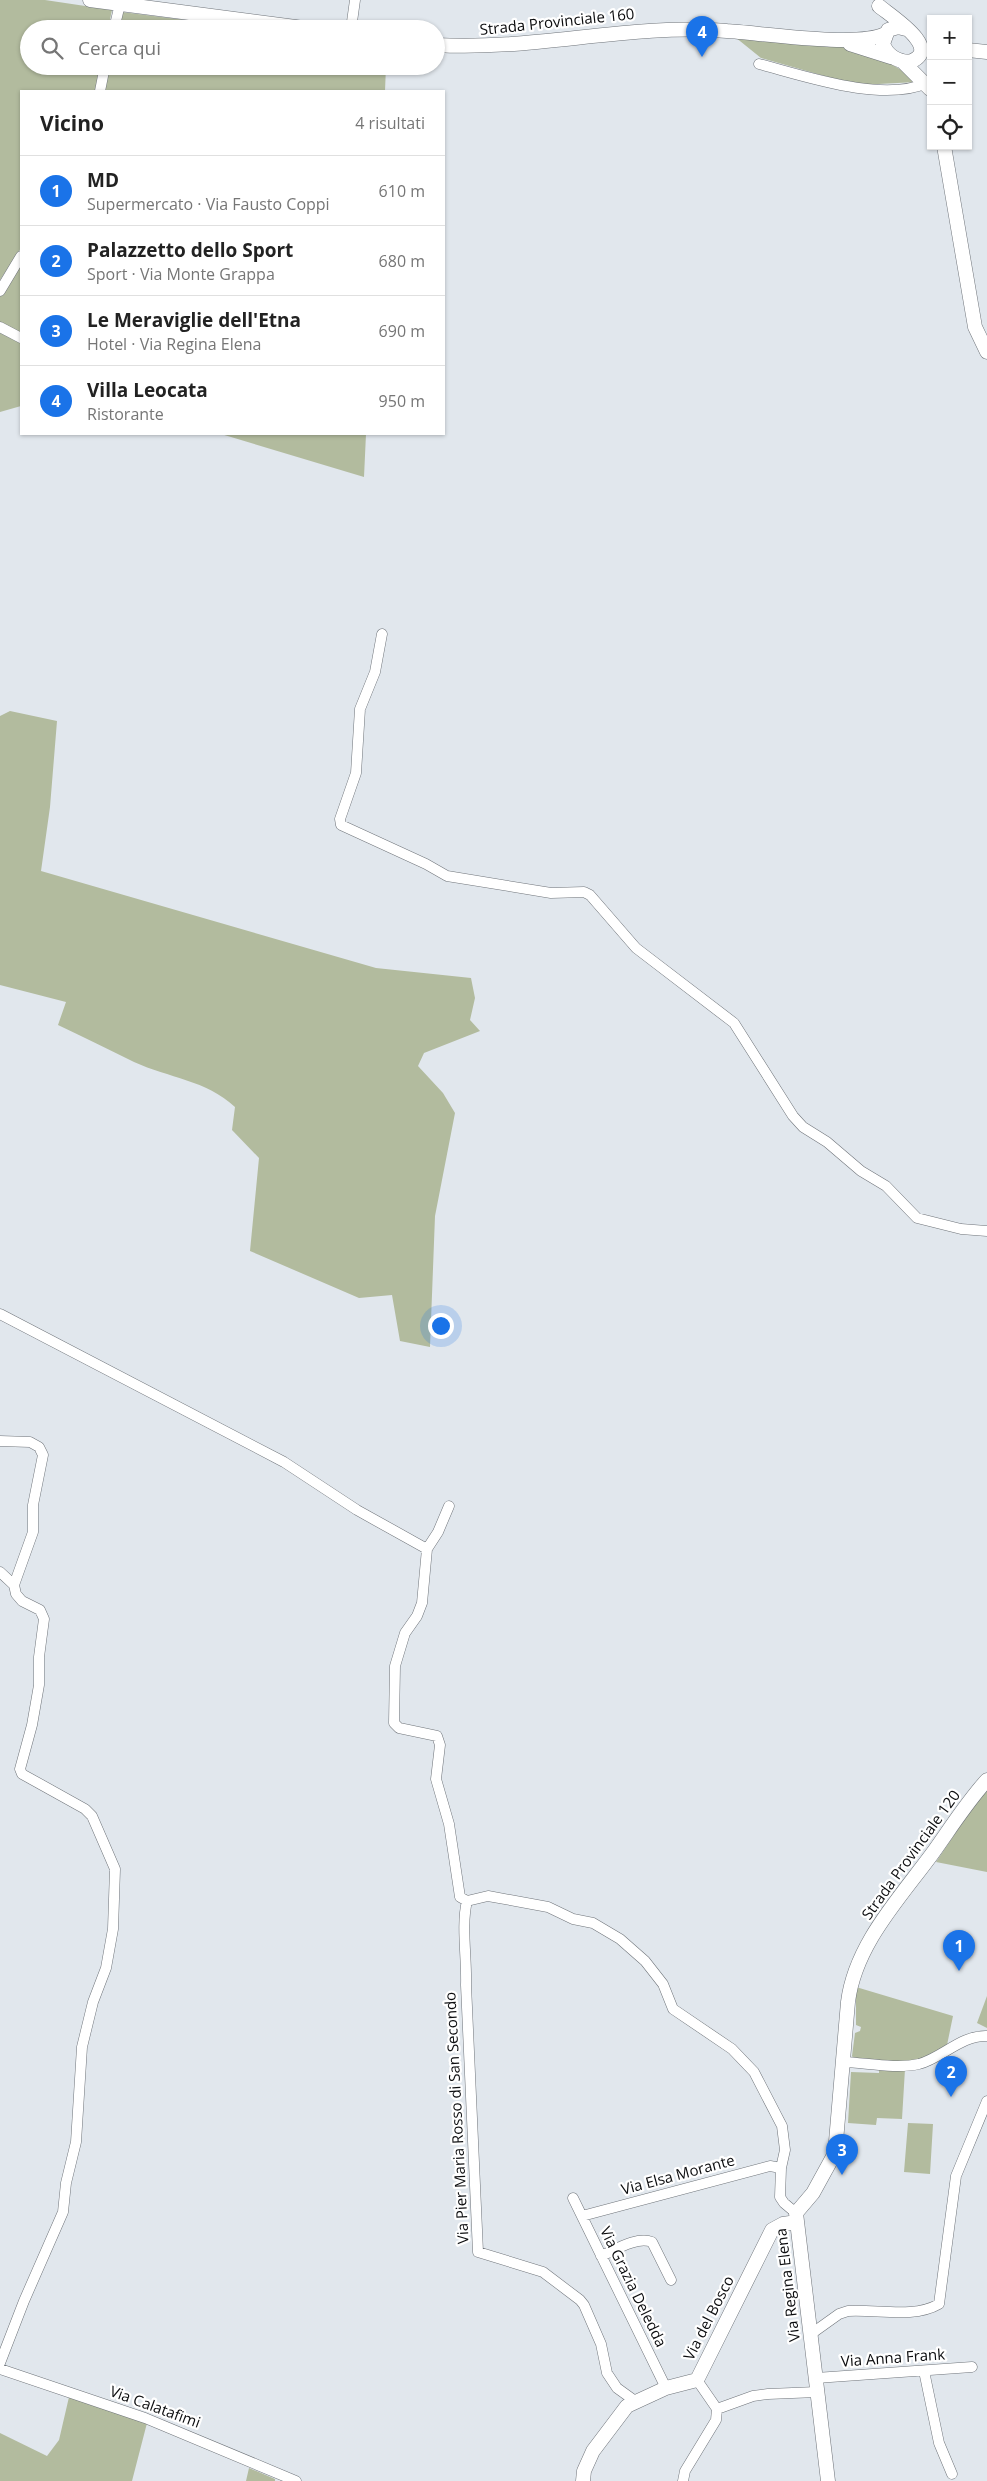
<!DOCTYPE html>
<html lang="it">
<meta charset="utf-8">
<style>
body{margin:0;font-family:"Open Sans",sans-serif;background:#f6f6f6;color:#222}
.controls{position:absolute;right:15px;top:15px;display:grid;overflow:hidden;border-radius:0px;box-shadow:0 1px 4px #0004}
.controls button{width:45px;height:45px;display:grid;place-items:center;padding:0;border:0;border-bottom:1px solid #e0e0e0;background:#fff;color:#222;font:25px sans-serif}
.you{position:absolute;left:440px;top:1325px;width:18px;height:18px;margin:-12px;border:4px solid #fff;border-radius:50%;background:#1a73e8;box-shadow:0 0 0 8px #1a73e833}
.badge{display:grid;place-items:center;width:32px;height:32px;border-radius:50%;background:#1a73e8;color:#fff;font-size:16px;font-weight:700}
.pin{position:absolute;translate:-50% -41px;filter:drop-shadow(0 1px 2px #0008)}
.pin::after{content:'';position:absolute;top:26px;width:18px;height:15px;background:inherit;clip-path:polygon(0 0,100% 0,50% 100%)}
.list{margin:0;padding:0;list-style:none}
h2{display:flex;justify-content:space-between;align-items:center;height:65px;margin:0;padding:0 20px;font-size:21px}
h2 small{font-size:16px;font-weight:400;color:#767676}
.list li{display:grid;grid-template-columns:32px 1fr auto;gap:15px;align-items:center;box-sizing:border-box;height:70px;padding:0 20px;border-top:1px solid #e0e0e0}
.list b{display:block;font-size:19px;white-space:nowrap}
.list p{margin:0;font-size:16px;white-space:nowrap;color:#767676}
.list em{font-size:16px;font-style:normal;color:#767676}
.icon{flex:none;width:28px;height:28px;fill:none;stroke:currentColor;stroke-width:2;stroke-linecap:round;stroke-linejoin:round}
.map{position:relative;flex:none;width:987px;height:2481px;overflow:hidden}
.search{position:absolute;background:#fff;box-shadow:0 1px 4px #0004;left:20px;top:20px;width:425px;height:55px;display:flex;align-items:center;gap:12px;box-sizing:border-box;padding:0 18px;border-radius:28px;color:#767676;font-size:19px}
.panel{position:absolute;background:#fff;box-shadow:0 1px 4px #0004;left:20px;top:90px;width:425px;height:345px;border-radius:0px}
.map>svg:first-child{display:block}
.green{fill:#b2bb9e}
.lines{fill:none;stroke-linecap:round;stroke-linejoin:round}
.street-casing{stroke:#6f747a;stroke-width:11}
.secondary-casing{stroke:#6f747a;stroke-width:15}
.street{stroke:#fff;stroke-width:10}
.secondary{stroke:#fff;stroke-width:14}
.labels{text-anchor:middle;stroke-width:4.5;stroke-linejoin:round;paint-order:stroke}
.street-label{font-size:15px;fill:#0b0c0e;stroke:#fff}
</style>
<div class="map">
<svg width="987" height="2481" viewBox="0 0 987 2481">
<rect width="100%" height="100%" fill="#e1e7ed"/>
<path class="green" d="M0,0H45L112,10L108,29H29V66H100L95,91H21V248L0,280Z
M122,12L256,29H118Z
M735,37C794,42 870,38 916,82L860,85L849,83L761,58Z
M110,66H386L385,91H104Z
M21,262V333L0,323V297Z
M0,333L21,343V406L0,412Z
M221,434H366L364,477Z
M10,711L57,721L50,807L41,871L376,968L471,978L475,998L470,1020L480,1031L424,1053L418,1066L443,1093L455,1113L435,1216L430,1347L400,1341L392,1295L359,1298L250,1251L259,1158L232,1130L235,1107C206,1080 169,1078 134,1062C109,1050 84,1037 58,1025L66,1002L0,985V716Z
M987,1786V1872L936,1862L985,1789Z
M856,1987L953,2016L947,2045L924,2058L906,2063L854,2059L852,2056L855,2033L860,2031L861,2027L856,2025Z
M987,1996V2028L977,2023Z
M879,2068L905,2069L902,2119L877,2118L876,2125L848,2123L851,2072L879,2073Z
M908,2123L933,2124L930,2174L904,2172Z
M69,2397L147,2423L132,2481H0V2433L47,2456L59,2440Z
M249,2468L275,2479V2481H246Z"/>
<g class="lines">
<defs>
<path id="street" d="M114,29L120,4
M351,29L355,0
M759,64C805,76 882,103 927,83
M100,91L105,66
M0,291L21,256
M0,327L21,338
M382,634L375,672L360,709L356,773L340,819L341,825L426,864L447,876L551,893L584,892L590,895L636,948L734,1023L793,1116L803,1127L827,1142L861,1171L886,1186L917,1218L961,1229L987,1231
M0,1314L284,1462L357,1510L427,1549
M0,1441L30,1442L39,1447L43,1455L33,1505V1532L14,1585L16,1594L22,1601L40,1610L44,1619L39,1657V1685L32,1725L20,1769L22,1774L85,1809L92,1816L115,1869L113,1929L106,1968L93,2002L82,2047L76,2142L66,2183L63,2212L24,2301L0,2363
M449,1506L438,1532L427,1549L422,1603L417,1616L405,1633L395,1666L394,1723L399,1728L437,1736L440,1745L436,1779L449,1824L460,1897L467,1901L488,1896L548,1907L573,1919L593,1923L620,1939L645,1961L663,1984L673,2009L732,2049L754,2072L782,2126L785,2150L781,2168L780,2197L784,2203L796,2213
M0,1572L14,1585
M467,1901C461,1925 467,1959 466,1985L478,2252L543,2272L580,2300L584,2305L601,2344L607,2373L617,2388L635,2401
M844,2062C867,2063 896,2069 919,2064C942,2058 961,2035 987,2036
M573,2198L666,2388
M582,2216L770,2166L781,2168
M601,2256C615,2250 637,2236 652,2242L671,2280
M811,2334L839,2314L848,2311C877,2309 913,2319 939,2304L956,2176L987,2101
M0,2369L145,2418L296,2481
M924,2371L939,2443L952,2474
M816,2378L972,2367
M697,2380L717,2409
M717,2409L753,2396L768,2394L817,2392
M683,2481L685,2471L716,2420L717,2409"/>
<path id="secondary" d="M90,0L311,29
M879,6C891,16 945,50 909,62C896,61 887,55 883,44L888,30L898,27L906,29
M850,44L891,57
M436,45C534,51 629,23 727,31C761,33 858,48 885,34
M968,50L987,52
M902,61L930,89
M944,146L975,327L987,352
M583,2481L584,2471L593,2451L627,2406L666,2388L697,2380L772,2230L783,2224L797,2222
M828,2481L796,2213L813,2193L835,2153L848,2002C855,1945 899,1899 932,1854C950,1829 966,1803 987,1780"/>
</defs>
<use href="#street" class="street-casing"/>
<use href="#secondary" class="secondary-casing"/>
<use href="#street" class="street"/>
<use href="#secondary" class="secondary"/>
</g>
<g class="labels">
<g class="street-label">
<text transform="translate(557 22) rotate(-6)" y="5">Strada Provinciale 160</text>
<text transform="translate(911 1855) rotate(-54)" y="5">Strada Provinciale 120</text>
<text transform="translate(457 2118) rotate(-93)" y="5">Via Pier Maria Rosso di San Secondo</text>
<text transform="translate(678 2175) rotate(-15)" y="5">Via Elsa Morante</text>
<text transform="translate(788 2285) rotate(-97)" y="5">Via Regina Elena</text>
<text transform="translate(633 2287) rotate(64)" y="5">Via Grazia Deledda</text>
<text transform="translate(709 2318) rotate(-63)" y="5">Via del Bosco</text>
<text transform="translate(893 2358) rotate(-4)" y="5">Via Anna Frank</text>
<text transform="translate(155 2407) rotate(20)" y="5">Via Calatafimi</text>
</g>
</g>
</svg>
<div class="controls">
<button>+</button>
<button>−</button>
<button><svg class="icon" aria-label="locate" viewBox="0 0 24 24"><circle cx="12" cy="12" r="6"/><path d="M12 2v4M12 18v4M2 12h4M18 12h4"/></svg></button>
</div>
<div class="you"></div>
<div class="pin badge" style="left:959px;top:1971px">1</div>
<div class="pin badge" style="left:951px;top:2097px">2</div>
<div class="pin badge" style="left:842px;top:2175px">3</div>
<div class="pin badge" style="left:702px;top:57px">4</div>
<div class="search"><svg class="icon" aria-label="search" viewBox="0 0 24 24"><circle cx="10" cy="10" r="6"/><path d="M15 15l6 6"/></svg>Cerca qui</div>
<section class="panel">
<h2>Vicino<small>4 risultati</small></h2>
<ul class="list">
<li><span class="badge">1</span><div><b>MD</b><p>Supermercato · Via Fausto Coppi</p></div><em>610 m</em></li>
<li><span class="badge">2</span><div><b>Palazzetto dello Sport</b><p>Sport · Via Monte Grappa</p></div><em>680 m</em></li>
<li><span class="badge">3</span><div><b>Le Meraviglie dell'Etna</b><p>Hotel · Via Regina Elena</p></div><em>690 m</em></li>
<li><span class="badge">4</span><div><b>Villa Leocata</b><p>Ristorante</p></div><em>950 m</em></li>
</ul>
</section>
</div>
